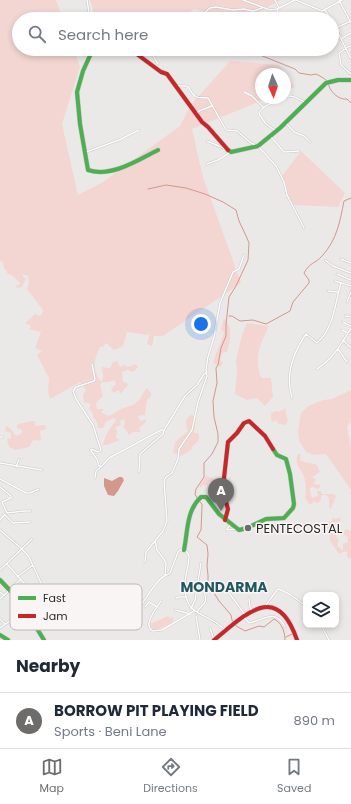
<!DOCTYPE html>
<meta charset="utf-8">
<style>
body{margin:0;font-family:Poppins,sans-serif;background:#f6f6f7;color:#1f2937}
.controls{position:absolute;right:12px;bottom:12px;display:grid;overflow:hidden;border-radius:8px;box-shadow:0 2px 6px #0003}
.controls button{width:36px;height:36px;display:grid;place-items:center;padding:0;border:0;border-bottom:1px solid #e0e1e3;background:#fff;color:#1f2937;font:20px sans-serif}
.compass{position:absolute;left:255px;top:68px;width:36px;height:36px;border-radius:50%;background:#fff;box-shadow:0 2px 6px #0003;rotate:177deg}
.you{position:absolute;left:201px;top:324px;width:14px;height:14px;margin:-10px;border:3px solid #fff;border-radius:50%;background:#1a73e8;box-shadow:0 0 0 6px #1a73e833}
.badge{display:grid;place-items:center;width:26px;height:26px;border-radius:50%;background:#6e6c6b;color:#fff;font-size:13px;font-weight:700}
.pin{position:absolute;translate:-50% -33px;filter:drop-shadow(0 1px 2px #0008)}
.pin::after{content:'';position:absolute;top:21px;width:14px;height:12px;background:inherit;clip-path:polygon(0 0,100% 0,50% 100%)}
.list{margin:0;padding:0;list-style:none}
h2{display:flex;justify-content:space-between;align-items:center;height:52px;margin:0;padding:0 16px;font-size:17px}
h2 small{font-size:13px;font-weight:400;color:#747a83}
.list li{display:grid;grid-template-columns:26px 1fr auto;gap:12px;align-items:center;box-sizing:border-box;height:56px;padding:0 16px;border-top:1px solid #e0e1e3}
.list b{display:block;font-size:15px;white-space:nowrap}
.list p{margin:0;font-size:13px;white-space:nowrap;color:#747a83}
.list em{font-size:13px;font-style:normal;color:#747a83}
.icon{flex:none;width:22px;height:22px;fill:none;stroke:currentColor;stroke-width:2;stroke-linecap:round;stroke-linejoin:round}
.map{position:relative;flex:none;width:351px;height:640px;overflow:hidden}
.search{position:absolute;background:#fff;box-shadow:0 2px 6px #0003;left:12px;right:12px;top:12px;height:44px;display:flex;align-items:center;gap:10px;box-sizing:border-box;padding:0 14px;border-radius:22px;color:#747a83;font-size:15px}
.sheet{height:108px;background:#fff}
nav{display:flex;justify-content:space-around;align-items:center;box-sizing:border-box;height:56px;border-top:1px solid #e0e1e3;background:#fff;font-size:11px;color:#747a83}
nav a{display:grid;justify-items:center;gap:2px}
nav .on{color:#6e6c6b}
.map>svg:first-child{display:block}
.green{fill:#f3d6d1}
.water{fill:#d5968c}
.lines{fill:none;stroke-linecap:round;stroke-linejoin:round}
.stream{stroke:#d5968c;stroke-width:1}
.street-casing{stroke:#c9c7c7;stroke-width:2.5}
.fast-casing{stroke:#c9c7c7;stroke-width:5}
.jam-casing{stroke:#c9c7c7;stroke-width:5}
.street{stroke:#fcfcfc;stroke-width:1.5}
.fast{stroke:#4caf50;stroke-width:4}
.jam{stroke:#c62828;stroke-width:4}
.poi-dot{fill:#6e6c6b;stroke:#f9f5f4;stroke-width:1.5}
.labels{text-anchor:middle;stroke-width:3;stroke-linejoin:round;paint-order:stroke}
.poi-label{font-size:13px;fill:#2a2928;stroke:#f9f5f4;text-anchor:start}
.neighbourhood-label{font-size:14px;font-weight:bold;fill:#205962;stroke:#f9f5f4}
.key{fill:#f9f5f4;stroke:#bbb8b7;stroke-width:1}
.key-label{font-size:11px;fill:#2a2928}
</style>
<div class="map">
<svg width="351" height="640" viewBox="0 0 351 640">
<rect width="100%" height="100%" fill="#ebe9e8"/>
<path class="green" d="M0,0H56L63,19H19V49H74L80,67L62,124L78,195L103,182L180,126L190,106L230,61L279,65L295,87L285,91V74H261V98H268L192,129L203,177L241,283L163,336H154L152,346L147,344L150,333L148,335L127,332L123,346L114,350L106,343L103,347H100C94,361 92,367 100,381H102L103,377L102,367L110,368L113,362L117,361L120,367L125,365L128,367L135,364L138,367L133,372L127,370L122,372L123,382L127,383L128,385L120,394L119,390L113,393L111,389L116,384L114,380L109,382H102L100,385L103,396L96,403L97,409H104L101,412L108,416C113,415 115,412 119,410C127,406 134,406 140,399C143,395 143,392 147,388L151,393V396L147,400L145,415L138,416L140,421L147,419L145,423L139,428L141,432H133L129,435L123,426L125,423L124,419L120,421L121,425L116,427L117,432L116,438L120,440L107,445H103C105,434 110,429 116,420L113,418L106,422L103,428H98L97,422L93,417V414L89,408L91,404L84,402L83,395L86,390L80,382L50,399L48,391L49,378L37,355L42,351L35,348L41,332L29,329L31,326L25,323L35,314L39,316L42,314L43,310L27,289L29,282L28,276L23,274V276L26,279L22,287L17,288L16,285H19L20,283L13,276L8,274L4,268L3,262L2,261L0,262Z
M90,0H280L247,19H232L194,9L181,19H109L94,13Z
M301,151L345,193L338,207L292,205L282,176Z
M224,318C234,329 230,339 227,352L222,353L220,360L223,363L220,367L213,363C216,352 221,343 224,333L221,329Z
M247,323L269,326C260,345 254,357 261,378H271L273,397L265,406L257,398L247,400L235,394L237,371L236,360L242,335Z
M351,390V421L347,426L351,449V490L326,454L314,455L306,452L299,441L298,431L301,413L308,406L323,400L332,399Z
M285,408C286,410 285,411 286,413C287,419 290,421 285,425L279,424L276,420L273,422L271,419V413L275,411C279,412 282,411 285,408Z
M191,415L196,416L195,429L193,432L199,434V440L193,446L191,450L181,456L179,454L173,453L175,442L188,431C185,424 185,419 191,415Z
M32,421H35V426L45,425L46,429L40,431L41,441L33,440L29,447L15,450L9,447L7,439L11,438V433L5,431L6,426L10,428L16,436L21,434L22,430L17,428V425C22,422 27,423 32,421Z
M298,454H301L300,460C305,463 312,463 317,465L320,472L312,477L317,480L314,482V484L320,485V487L318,489L313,487L310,488V492L312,498L318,496L317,491H321L322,494H334L336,496L331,509L329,508V498L326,495H322L320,502L316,503L314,501L311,504H309L305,498C306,496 306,482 305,480C303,470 293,465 298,454Z
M206,476L216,479L223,480L230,494L228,496L219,489L218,484L213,482H209L207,485H203L200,488L199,486Z
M333,517L335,519L341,517L340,522H332L330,527L333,535L336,534L337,538L339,539L337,544L338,547L341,548V550H343V544L348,542L347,536L341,534L346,529L351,531V559L347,557V553L345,551L339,554L330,541L329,530L327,528L328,522H331Z
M168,616L170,618L173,617V622L157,630H152L150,624Z"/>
<path class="water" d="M119,477H122L124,480L118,491L114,496L108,495L104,486V478L112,481Z"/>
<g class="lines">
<path class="stream" d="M242,49L243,50L260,55L295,69L299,73L311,75L316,74C320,76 324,78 327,81C329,84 329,88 331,90C334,95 341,100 347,99L351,103
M148,189L166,185L186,188L205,194L223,202L236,210L239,221L247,238L249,243L248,260L236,286L229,297L226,324V336L221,348L218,365L216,368L217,383L213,401L214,417L218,434V442L212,454L204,463V477L196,489L195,494L197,498
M229,316H232L240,321L253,320L266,324L290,311L293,302L309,283V280L304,273C310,262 315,264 322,256C337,240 340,221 344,201L351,198
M199,501L202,504V507L201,530L197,537L207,545L208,554L207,566L208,575V583L219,601L231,615L232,620L236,626L245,631L259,626L264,627L274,619C282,623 285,632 285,640
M286,637L292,634"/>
<defs>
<path id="street" d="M87,0L90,19
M243,0L270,10L277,9L295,0
M275,0L279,8
M296,0L322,11L342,0
M339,0L351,23
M277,9L279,19
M325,10L331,19
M202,19L201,16L210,8L216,7L233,10L244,9L253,11L262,8
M332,21L351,59
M332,30L351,21
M341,39L351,33
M351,45L339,53L341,65L351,74
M149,49L158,64
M152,53L160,49
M177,86C194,84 187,91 195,96C198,99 204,97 208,98L226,130L237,131L251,143L258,146L276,166L284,182L287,195L304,228
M244,92L252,96L263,107
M285,97C293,94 298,99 306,103
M196,114L199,111L212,106
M286,123L294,132L304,136L310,142
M276,131L266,124L259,114C261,105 276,102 284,98
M271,137L284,152L299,151
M207,141L226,149
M86,152L119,140L139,130
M207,164L218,160L231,152
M341,259L351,263
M325,260L333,266L351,273
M337,274L351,280
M335,281L351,286
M328,291L338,292
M347,302L351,292
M345,316L351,317
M343,322L351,326
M342,330L348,333
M343,340L351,348
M338,349L347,362
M317,369C333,359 341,344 351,328
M292,398C285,375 293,353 306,334L317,343C334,328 335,303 341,283
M0,437H3
M91,449V451L97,459L99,466H102L109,458L161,430H164L185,396L197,385L204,374L207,372
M91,449L98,452L101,450L93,425L76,399L73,391L76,387L94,381L95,379L92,364
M0,463L42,470
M16,467L19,459
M139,472L140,454L163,434L164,430
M95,478L96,471L102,466
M0,479L26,493H30L39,489
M0,487L11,496V498L2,502L7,513
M7,513L24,511H31
M5,515L13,523L30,522
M0,520L5,514
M231,524L227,529V530L237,529
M0,530L22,549L29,557L46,594
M145,562L146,552L155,541
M7,564L39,600
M0,570L32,539
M165,576L166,563L163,558L157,550L155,541L163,531L167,521L164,481L166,477L172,473L178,459L179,449L192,430L198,402L207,376L206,369L208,357L214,337L220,303L233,272L239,269L244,255
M17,577L33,565
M217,582L226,589L246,616
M51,590L61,600
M0,592L4,595
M176,598L179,597H186
M249,598L250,607L252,611
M0,599L20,580
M161,601C156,609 143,624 152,631L162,630L194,611
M145,607L149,602L157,607
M267,607L266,605L277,590L279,589L291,595L306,606
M191,609L195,600L201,563
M175,610L191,614
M197,612C202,604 209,603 204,593
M132,616C143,606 153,583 164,576C166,575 168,575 170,573L178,552L180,550C184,549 188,552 189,556C189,567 184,577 185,588C186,619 208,611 226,631
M196,616L200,640
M244,617L249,623C264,620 275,608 285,627
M43,618L62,620
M0,619L5,624
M321,625L329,640
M35,626L43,620L45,607L42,598
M0,628L42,598L54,586
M210,628L214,640"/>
<path id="fast" d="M93,49L83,71L77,92L80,124L88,170C111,178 138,160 158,150
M228,150L231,152L258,146L280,128L326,83L338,80H351
M184,550C188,531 186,511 201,497H206L219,514L239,530L247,528L266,519L284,518L293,508L294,504L290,474L286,459L277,455L273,449
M0,580L20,601L44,640
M0,635L8,640"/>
<path id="jam" d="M130,49L161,72L167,74L202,122L208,127L228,150
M225,520L228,509L225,498L224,478L228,442L237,433L244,423L249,421L265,436L273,449
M214,640C246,614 277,581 297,640"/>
</defs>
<use href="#street" class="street-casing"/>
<use href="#fast" class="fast-casing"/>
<use href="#jam" class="jam-casing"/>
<use href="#street" class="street"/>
<use href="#fast" class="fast"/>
<use href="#jam" class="jam"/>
</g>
<circle class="poi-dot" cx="248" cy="528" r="4"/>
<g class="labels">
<g class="poi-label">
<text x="256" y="533">PENTECOSTAL</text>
</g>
<g class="neighbourhood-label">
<text x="224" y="592">MONDARMA</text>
</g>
</g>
<rect x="10" y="584" width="132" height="46" rx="6" class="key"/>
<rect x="18" y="596" width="18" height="4" fill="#4caf50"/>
<rect x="18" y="614" width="18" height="4" fill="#c62828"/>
<g class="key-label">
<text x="43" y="602">Fast</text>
<text x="43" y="620">Jam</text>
</g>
</svg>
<div class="controls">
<button><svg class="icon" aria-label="layers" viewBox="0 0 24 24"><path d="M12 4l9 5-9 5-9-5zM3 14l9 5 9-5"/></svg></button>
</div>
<svg class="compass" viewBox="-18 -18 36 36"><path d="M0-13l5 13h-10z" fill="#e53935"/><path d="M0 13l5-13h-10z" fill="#747a83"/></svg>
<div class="you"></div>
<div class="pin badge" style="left:221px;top:511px">A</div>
<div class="search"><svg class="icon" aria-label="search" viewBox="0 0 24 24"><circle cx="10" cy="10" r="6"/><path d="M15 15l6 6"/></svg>Search here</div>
</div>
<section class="sheet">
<h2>Nearby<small></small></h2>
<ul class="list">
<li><span class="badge">A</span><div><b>BORROW PIT PLAYING FIELD</b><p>Sports · Beni Lane</p></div><em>890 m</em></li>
</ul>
</section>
<nav>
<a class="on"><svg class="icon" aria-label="map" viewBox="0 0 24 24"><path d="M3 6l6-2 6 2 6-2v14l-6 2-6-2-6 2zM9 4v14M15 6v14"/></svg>Map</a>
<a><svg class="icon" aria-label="directions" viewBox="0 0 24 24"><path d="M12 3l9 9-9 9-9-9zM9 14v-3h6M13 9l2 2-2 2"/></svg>Directions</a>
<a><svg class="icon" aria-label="saved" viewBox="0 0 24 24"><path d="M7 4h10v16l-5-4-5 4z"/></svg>Saved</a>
</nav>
